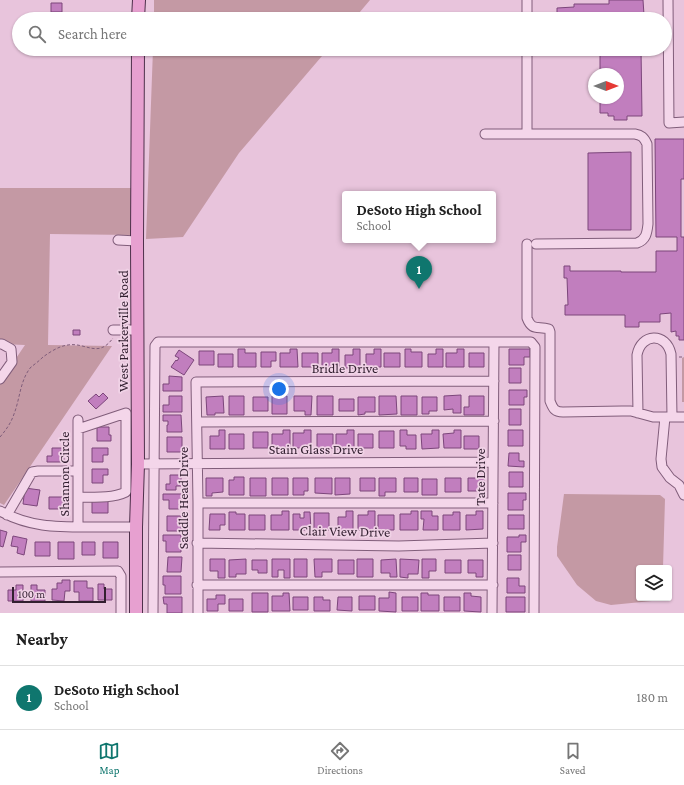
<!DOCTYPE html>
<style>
body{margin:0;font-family:"Crimson Pro",serif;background:#f6f6f6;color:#222}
.controls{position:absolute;right:12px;bottom:12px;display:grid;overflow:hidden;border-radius:4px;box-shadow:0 1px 3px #0004}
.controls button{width:36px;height:36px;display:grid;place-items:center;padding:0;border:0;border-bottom:1px solid #e0e0e0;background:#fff;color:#222;font:20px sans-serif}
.compass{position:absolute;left:588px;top:68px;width:36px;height:36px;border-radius:50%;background:#fff;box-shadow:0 1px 3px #0004;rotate:90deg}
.scale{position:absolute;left:12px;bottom:10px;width:94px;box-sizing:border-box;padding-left:4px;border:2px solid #321f30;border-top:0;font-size:11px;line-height:14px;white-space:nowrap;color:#321f30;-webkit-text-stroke:3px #f0d2e6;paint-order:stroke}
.you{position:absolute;left:279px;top:389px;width:14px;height:14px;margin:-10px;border:3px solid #fff;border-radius:50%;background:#1a73e8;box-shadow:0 0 0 6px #1a73e833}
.badge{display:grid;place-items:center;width:26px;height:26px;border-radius:50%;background:#0f766e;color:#fff;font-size:13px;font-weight:700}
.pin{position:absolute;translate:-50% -33px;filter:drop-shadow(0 1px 2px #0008)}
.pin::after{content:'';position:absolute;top:21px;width:14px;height:12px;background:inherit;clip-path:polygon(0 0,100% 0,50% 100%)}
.popup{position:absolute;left:342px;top:191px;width:154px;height:52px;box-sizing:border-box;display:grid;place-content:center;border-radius:4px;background:#fff;filter:drop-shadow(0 1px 3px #0005);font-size:13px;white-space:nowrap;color:#767676}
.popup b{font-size:15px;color:#222}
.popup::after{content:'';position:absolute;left:50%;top:100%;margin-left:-8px;border:8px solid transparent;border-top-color:#fff}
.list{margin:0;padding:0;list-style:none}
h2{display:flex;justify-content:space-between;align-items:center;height:52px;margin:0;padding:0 16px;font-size:17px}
h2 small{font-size:13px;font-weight:400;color:#767676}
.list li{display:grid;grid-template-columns:26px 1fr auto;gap:12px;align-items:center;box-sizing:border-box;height:64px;padding:0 16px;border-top:1px solid #e0e0e0}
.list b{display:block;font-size:15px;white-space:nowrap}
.list p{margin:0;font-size:13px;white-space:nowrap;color:#767676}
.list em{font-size:13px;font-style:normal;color:#767676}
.icon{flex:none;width:22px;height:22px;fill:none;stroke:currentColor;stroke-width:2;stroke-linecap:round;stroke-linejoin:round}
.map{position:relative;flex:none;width:684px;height:613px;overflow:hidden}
.search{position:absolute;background:#fff;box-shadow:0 1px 3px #0004;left:12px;right:12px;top:12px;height:44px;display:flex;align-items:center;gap:10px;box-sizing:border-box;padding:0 14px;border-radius:22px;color:#767676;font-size:15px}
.sheet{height:116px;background:#fff}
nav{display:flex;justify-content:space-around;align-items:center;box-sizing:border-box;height:56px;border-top:1px solid #e0e0e0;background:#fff;font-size:11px;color:#767676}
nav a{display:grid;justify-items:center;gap:2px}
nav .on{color:#0f766e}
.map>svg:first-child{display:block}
.green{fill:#c499a4}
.building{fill:#c17ebe;stroke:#7c467b}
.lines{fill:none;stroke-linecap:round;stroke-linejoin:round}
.minor-casing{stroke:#805d7a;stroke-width:11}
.major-casing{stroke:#4e304b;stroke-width:14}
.path{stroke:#805d7a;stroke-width:1;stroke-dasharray:3 2;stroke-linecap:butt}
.minor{stroke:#f4d6ea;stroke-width:9}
.major{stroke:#e7a0d0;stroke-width:12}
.labels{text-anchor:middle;stroke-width:3.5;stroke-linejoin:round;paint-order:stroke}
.street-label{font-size:14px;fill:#321f30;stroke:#f0d2e6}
</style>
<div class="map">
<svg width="684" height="613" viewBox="0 0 684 613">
<rect width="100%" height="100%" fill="#e8c4dc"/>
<path class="green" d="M154,0H370L354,19H154Z
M153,49H328L239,153L183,237L146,239Z
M0,188H131V235L50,234L48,345L112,346L4,505L0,503V382L25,345L0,344Z
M684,357V402H682V358Z
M564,494L660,495L665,499L663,568H639V598H662V600L611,605L596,601L577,585L557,556V547Z"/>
<path class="building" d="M609,0H643L644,15H641V19H557V8L574,7V4H609Z
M51,3H62V12H51Z
M600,49H641L642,116H627V120H614V116H608V113H600V98H618V74H600Z
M655,139H684V179H681V237H684V340H679V336H676V331L671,332V313L660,314V322H639V327H625V315H565V305H568L567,278H564V266H570V271H621V272H656V251H677V237H656Z
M631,152V230H588V153Z
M73,330H80V335H73Z
M238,349H245V353H256V367H238Z
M290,349H297L298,367H280V353H290Z
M332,349H339V367H322V353H332Z
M353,349H360V368H345V355H353Z
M374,349H381V367H366V354H374Z
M405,349H411V352H422V367H405Z
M436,349H443V367H428V354H436Z
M457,349H464V367H446V353H457Z
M509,349H530V357H524V365H509Z
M179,350L194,360L184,375L171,367L176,360L177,361L179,358L175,356Z
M199,351H214V365H199Z
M261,352H276V361H271V367H261Z
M302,353H318V367H302Z
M384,353H400V367H384Z
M469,353H484V367H469Z
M218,354H233V367H218Z
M509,368H521V383H509Z
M169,376L182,377V391H163V384H169Z
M509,390H527V397H524V405H509Z
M103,393L108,398L96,409L88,401L96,394L99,397Z
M461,395V413H453V409L444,410V396Z
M169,396H182V412H163V405H169Z
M223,396L224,413H215V415H207L206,397Z
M229,396H244V415H229Z
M272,396H287V414H272Z
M294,396H312L311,415H305V411H294Z
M317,396H333V415H317Z
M379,396H396L397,414L379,415Z
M401,396H417V415H401Z
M469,396H484V415H464V407H469Z
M253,397H268V411H253Z
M358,397H375V412H365V414L358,415Z
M422,397H437V411H429V414H422Z
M339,399H354V411H339Z
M509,409H521V425H509Z
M163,415H181L182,432H167V425H168V421H163Z
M97,427H109V435H111V441H97Z
M219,430H225V449H210V436H219Z
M283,430H290V448H272V434H283Z
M304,430H311V448H293V433H304Z
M347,430H354V449H336V434H347Z
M400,430H407V435H416V449H406V446H400Z
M432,430H439V448L422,449L421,434H432Z
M454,430H461V448H444L443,434L454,433Z
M508,430H523V446H508Z
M379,431H394V448H379Z
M253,432H268V448H253Z
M229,434H244V449H229Z
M317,434H333V448H317Z
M358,434H373V448H358Z
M464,436H479V449H464Z
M167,437H182V452H167Z
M52,448H64V462H47V456H52Z
M92,448H108V455H103V462H92Z
M509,453H519V461H524V467L508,466Z
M92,469H108V475H103V483H92Z
M509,472H523V487H509Z
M170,475H181V486H176V490H166V484H170Z
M234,477H244V495H229V480H234Z
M206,478H223V492L212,493V496H206Z
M250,478H266V496H250Z
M272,478H288V495H272Z
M293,478H308V491H304V495H293Z
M315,478H332V494L315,493Z
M335,478H350V494L335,495Z
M360,478H375V491H360Z
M379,478H396V492H385V496H379Z
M404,478H418V492H404Z
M445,478H461V492H445Z
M468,478H484V491H468Z
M422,479H437V495H422Z
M25,488L40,490L37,506L23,504Z
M508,493H526V500H523V510H508Z
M163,494H182V509H169V500H163Z
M49,497H63V509H49Z
M92,498H108V513H92Z
M282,511H289V530H271V515H282Z
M346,511H353V530L338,531V517H346Z
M368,511H375V530H358V515H368Z
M411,511H418V530H400V514H411Z
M421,511H432V516H438V530H423L424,519H421Z
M476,511H483V529L466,530V515H476Z
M229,512H236V514H245V530H229Z
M304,512H310L311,530H293V514H300V518H304Z
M453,512H460V530H443V515H453Z
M314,513H329V530H314Z
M210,514H225V525H220V530H209Z
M249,515H265V530H249Z
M378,515H394V530H378Z
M508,515H524V529H508Z
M167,516H181V531H167Z
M0,530L7,532L3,547L0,546Z
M163,535H181V552H166V541H163Z
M519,535H526V542H521V552H507V537H519Z
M13,536L27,539L24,555L17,553L18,547L11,546Z
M35,542H50V556H35Z
M58,542H74V559H58Z
M82,542H95V555H82Z
M103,542H118V558H103Z
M508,555H521V570H508Z
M168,557H182L181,572H167Z
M210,559H225V578H218V571H210Z
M246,559V574H236V577H229V560Z
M272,559H290V578H284V570H278V577H272Z
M294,559H307V577H294Z
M314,559H332V572H322V577H315Z
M357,559H373V577H357Z
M396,559L397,577H390V573H381V560Z
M400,559L419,560L418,574H408V578L400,577Z
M422,559H436V571H429V578H422Z
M252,560H267V573H258V570H252Z
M338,560H354V574H338Z
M445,560H461V573H445Z
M468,560H483V577H476V573H468Z
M163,576H181V594H165V585H163Z
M507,578H519V586H525V593H507Z
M62,580H70V591H65L64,601L52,600V589H57V583H62Z
M74,581H87V588H93V601H79V592H74Z
M98,584H104V589H112V600H98Z
M16,585H23V601H8V590H16Z
M31,585H37V590H45V601H31Z
M389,592L396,593V612L379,611V598H389Z
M252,593H268V612H252Z
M283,593H289L290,611H272V596H283Z
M421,593H428V595H439V611H421Z
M464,593H471V596L481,597V612L464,611Z
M216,595H225V604H218V611H207V599H216Z
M359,596H375V610H359Z
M163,597H182V613H167V604H164Z
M293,597H308V610H293Z
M314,597H323V600H330V611H314Z
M338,597H352V611L337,610Z
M402,597H418V611H402Z
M444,597H460V611H444Z
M506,597H525V612H506Z
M229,599H243V611H229Z"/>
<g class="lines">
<defs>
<path id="minor" d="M527,0V19
M668,0L669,123L684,122
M527,49V133
M485,134H635C641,135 644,137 647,144L648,224C647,233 646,240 637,243L536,244
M118,240L137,241
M527,244V318C532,331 537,326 549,329L550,332V401C553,408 554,412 563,412L622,411H631L653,417H684
M113,330H137
M0,344H2L11,349L12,362L0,379
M638,413L637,355C641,333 666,332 671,354L672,417
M665,417L661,459L662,467L670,478L679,485L684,495
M78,420V527
M197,422L494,421
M78,429L126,413V492C111,499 93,497 78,497
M138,464L493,462
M198,503H493
M0,511C29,527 55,527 87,527C103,527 120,527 136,527
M7,515L32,472L38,471H78
M197,543L399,546L493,543
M0,572L118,571L121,576V613
M197,585H493
M153,613L155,346L158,342H531L535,347L534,613
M198,613V503L196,382L494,381
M492,613L494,342"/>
<path id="major" d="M138,19L139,0
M136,613V527L138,464L137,241L138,49"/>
</defs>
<use href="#minor" class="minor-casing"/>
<use href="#major" class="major-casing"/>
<path class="path" d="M679,357H684
M0,437C6,430 11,423 14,414C20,399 20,380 31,367C35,364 39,361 43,357C50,352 59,346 68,345C86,342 98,359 113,338"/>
<use href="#minor" class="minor"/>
<use href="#major" class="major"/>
</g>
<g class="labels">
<g class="street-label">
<text transform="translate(123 331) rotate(-90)" y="5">West Parkerville Road</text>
<text x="345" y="373">Bridle Drive</text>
<text x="316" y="454">Stain Glass Drive</text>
<text transform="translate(64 474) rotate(-90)" y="5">Shannon Circle</text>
<text transform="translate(480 477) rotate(-90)" y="5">Tate Drive</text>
<text transform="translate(183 498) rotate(-90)" y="5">Saddle Head Drive</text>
<text transform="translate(345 531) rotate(1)" y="5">Clair View Drive</text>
</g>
</g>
</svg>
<div class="controls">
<button><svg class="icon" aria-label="layers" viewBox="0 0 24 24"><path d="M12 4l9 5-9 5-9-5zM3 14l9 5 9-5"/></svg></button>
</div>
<svg class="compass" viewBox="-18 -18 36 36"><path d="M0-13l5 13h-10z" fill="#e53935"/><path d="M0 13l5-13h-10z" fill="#767676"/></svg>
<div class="scale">100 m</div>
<div class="you"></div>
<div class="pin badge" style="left:419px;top:289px">1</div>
<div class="popup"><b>DeSoto High School</b>School</div>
<div class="search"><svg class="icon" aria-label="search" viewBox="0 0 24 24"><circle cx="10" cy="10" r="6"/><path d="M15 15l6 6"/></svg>Search here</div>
</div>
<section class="sheet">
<h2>Nearby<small></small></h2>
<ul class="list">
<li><span class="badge">1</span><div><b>DeSoto High School</b><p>School</p></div><em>180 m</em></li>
</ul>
</section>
<nav>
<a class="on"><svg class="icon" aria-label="map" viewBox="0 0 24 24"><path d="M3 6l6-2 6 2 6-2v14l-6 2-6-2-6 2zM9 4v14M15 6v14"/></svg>Map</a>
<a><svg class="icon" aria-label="directions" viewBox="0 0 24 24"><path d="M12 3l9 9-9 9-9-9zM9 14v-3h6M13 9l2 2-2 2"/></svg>Directions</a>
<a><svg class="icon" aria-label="saved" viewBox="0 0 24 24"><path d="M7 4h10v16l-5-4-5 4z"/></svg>Saved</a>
</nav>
